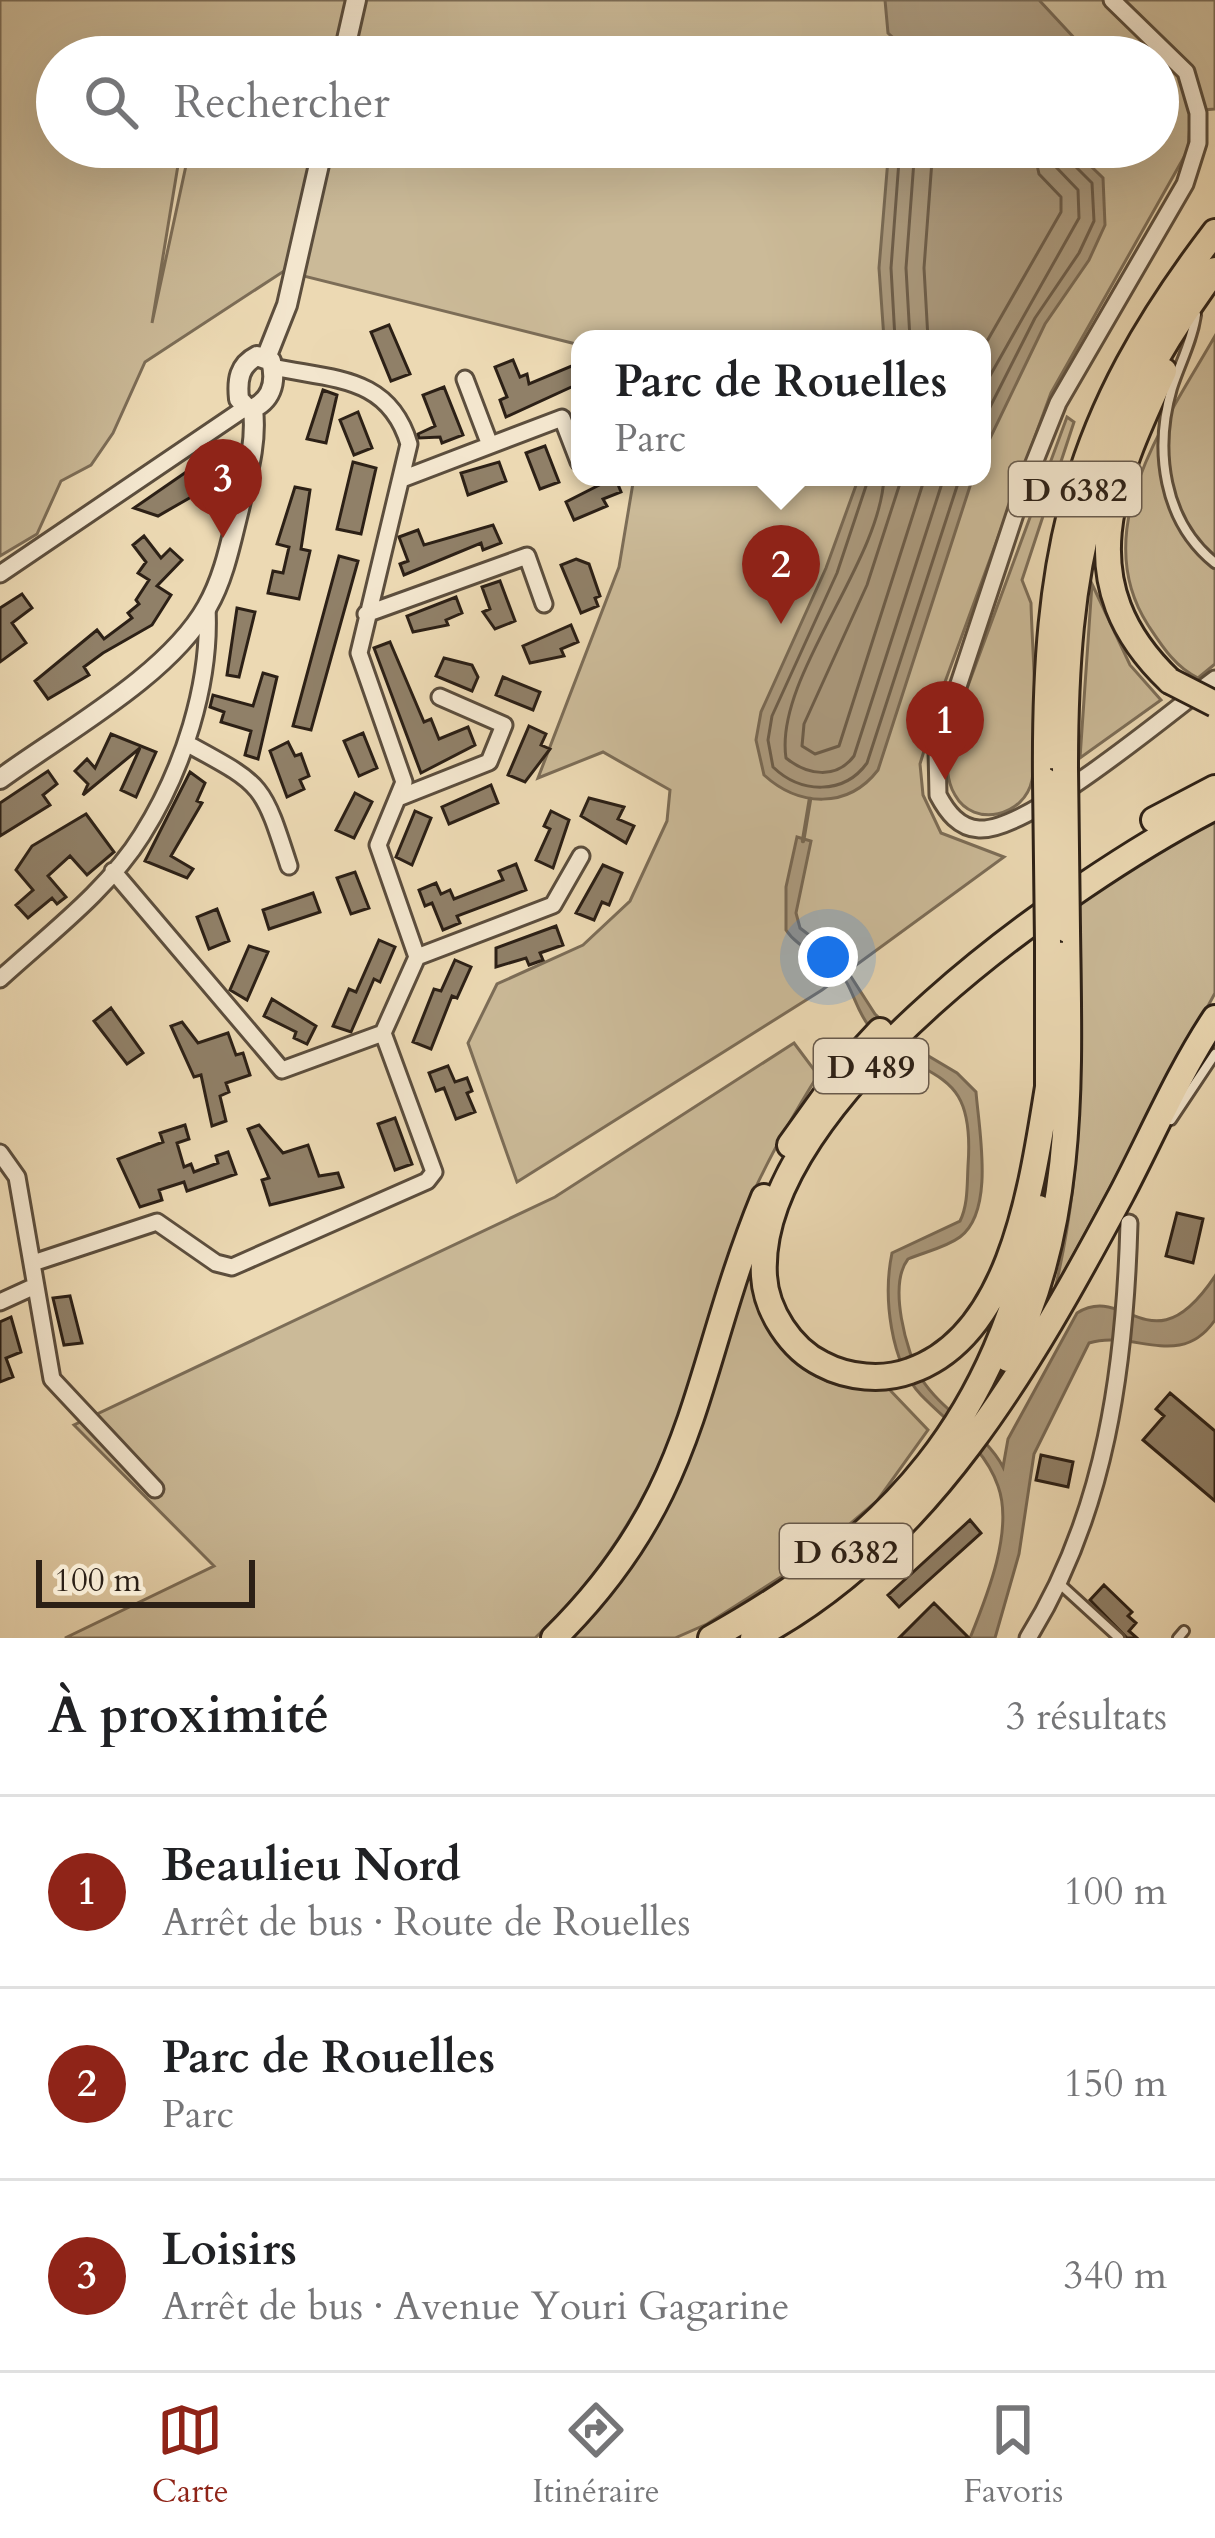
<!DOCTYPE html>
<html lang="fr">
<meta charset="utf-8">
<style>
body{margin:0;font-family:Cardo,serif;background:#f6f6f6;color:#202124}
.scale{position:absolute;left:36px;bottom:30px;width:219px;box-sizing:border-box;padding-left:12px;border:6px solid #2c2016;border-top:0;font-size:33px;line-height:42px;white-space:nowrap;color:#2c2016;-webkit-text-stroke:9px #f3e6ce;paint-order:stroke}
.you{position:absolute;left:828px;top:957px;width:42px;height:42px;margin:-30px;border:9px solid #fff;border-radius:50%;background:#1a73e8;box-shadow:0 0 0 18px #1a73e833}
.badge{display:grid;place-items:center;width:78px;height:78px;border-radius:50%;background:#8f2418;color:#fff;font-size:39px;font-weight:700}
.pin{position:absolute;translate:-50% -99px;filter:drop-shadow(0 3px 6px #0008)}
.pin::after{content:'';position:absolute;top:63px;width:42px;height:36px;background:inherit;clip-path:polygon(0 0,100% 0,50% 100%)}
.popup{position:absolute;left:571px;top:330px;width:420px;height:156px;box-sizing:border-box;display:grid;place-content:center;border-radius:24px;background:#fff;filter:drop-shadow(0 3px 9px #0005);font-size:39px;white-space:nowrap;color:#757577}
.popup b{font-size:45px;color:#202124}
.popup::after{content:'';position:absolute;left:50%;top:100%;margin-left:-24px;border:24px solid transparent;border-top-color:#fff}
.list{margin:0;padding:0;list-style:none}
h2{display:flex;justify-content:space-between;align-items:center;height:156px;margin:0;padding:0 48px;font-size:51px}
h2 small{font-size:39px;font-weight:400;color:#757577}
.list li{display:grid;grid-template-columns:78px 1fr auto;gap:36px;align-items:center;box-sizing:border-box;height:192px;padding:0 48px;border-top:3px solid #e0e0e0}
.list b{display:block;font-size:45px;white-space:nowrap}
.list p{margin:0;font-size:39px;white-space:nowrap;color:#757577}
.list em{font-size:39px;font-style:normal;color:#757577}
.icon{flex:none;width:66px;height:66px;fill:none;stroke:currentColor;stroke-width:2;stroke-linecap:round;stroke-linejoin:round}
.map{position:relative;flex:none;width:1215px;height:1638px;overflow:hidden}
.search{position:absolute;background:#fff;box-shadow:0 12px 48px #0002;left:36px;right:36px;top:36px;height:132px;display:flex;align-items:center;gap:30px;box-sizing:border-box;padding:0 42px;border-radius:66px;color:#757577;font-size:45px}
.sheet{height:732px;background:#fff}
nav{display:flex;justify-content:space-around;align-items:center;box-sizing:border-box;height:168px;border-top:3px solid #e0e0e0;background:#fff;font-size:33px;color:#757577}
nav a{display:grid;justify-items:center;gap:6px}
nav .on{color:#8f2418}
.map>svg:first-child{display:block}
.green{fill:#cbba98;stroke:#7c6d57;stroke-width:3;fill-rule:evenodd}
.water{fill:#ab9a7e;stroke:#786954;stroke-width:3}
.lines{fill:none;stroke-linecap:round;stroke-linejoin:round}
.shore{stroke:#6c5d4a;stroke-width:3}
.stream{stroke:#786954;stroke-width:4.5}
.building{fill:#908068;stroke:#2c2016;stroke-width:3}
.service-casing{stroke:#5c4e3d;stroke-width:14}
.minor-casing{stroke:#5c4e3d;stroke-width:21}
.tertiary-casing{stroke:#5c4e3d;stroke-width:24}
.trunk-casing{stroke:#2c2016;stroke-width:30}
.service{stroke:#f3e6ce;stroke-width:8}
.minor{stroke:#f3e6ce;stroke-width:15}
.tertiary{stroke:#f3e6ce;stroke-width:18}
.trunk{stroke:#ecd9b3;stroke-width:24}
.trunk-bridge-casing{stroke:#2c2016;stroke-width:30;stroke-linecap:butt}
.trunk-bridge{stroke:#ecd9b3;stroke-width:24}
.labels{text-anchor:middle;stroke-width:12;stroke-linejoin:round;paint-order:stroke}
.shield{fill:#f3e6ce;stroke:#685b4d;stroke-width:3}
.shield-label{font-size:33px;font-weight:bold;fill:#2c2016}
</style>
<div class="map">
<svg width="1215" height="1638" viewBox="0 0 1215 1638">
<rect width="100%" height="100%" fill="#ecd9b3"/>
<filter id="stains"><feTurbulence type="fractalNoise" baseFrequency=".00167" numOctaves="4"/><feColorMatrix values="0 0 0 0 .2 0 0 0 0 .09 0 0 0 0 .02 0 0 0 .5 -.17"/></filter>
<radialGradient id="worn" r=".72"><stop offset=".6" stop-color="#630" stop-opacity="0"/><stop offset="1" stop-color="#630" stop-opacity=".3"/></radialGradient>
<path class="green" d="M0,0H1215V109L1191,111L1188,150L1051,393L945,682L920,764L923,795L941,833L1004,857L822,990L517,1182L468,1043L497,984L583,945L630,901L667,821L670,790L603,752L538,778L619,567L634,477H982V339H580V345L284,271L145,362L113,433L91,465L61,481L37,534L0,556ZM57,57H1158V147H190L152,323L181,147H57Z
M1215,336V664L1198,678C1175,667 1162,646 1148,625C1086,529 1167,420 1215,336Z
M1067,417L1074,422L1022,580L1031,603C1032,650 1040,737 1032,780C1025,816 974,829 955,795C945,779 947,758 948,740Z
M1092,584L1130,665L1161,700L1080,758Z
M1215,820V993L1055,1289C1086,1159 1083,1031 1078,899Z
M794,1043L818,1075C790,1120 764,1165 744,1214C725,1259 716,1309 701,1355C667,1464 619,1560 535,1638H65L214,1566L74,1425L555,1197Z
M755,1242C750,1328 795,1397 888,1388L928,1430L877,1501L806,1561L707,1624L675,1638H568C682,1534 713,1385 755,1242Z"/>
<path class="water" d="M885,0H1039L1091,56L914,57L888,33Z
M889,147H1071L1103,178L1105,225L1089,260L1045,324L982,455V339H884L879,268Z
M859,477H973L878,770C848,809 799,807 764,775L756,740L761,712L826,568Z
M797,837L811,841L796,913L800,928L839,958L875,1014L905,1042L957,1073L976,1092C979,1130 995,1211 960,1237C945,1248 924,1252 908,1259C888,1285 906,1351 921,1378C942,1412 985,1432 1003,1467L1008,1439L1077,1313C1126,1282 1152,1370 1215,1276V1320C1180,1371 1134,1329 1089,1343L1034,1454L1019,1554L995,1638H970C987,1596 1014,1530 998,1486C984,1446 950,1425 921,1395C890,1362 883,1296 892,1253L960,1221C968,1205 967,1185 968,1166C976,1058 922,1088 869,1026C855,1009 853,986 837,969C821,952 799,950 786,930V887Z"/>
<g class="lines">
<path class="shore" d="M895,339L891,268L900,147
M910,339L906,268L915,147
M928,339L924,268L933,147
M982,350L1061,212V197L1039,174L1033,147
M982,390L1079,218L1078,190L1056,167L1051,147
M982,423L1035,318L1079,253L1094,221L1092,183L1068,159L1066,147
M869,477L837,573L772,716L768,740L773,767C801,794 844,795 867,763L960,477
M884,477C880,564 774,678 786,758C807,775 836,780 854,756L944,477
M902,477L867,585L804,724L802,746L815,754L839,746L925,477"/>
<path class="stream" d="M803,841L810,799"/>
</g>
<path class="building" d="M389,325L410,374L391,381L371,332Z
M513,360L520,377L527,374L529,384L574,365L580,383L506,417L500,400L507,397L495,367Z
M444,387L463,435L442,443L440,437L419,438L418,434L435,426L423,395Z
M323,390L337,395L326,443L307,439Z
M358,412L372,448L354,455L340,420Z
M545,446L559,482L540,489L526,453Z
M205,459L216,472L207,488L158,516L134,508Z
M353,462L376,468L361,534L337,529Z
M499,462L506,481L468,495L461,473Z
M615,477L621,492L603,499L607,506L574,520L566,502Z
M295,487L310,490L301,549L310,551L299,599L268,593L273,571L283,573L289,547L277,544Z
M493,525L501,543L483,550L481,543L404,575L400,564L408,561L399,537L418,530L424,545Z
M144,536L161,558L170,549L182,560L157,586L171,595L152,625L103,653L84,667L89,675L48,699L35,681L97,630L104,639L132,618L128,613L139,604L136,600L149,580L138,573L146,562L133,545Z
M339,556L358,561L311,730L293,726Z
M576,559L589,564L600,596L595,598L598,606L581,613L561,565Z
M500,581L515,621L495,629L483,612L490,609L482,587Z
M22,594L32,608L12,623L26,643L0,662V608Z
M456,597L462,613L446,620L448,625L413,632L407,616Z
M237,608L255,612L239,677L227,675Z
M571,625L578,642L561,649L564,656L530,663L523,646Z
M390,642L424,722L431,719L439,739L468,727L475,745L421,773L374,648Z
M444,658L472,665L478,677L472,691L436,676Z
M263,673L277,677L258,759L245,755L251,731L221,722L224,712L210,707L213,695L253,706Z
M503,677L540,692L533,710L496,695Z
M529,726L546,734L541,745L550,749L525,782L508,775Z
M363,733L377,768L359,776L344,741Z
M111,734L156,752L136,797L121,790L140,748L83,795L88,784L75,771L87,759L95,768Z
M288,742L295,756L301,754L309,776L300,780L304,789L287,797L270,751Z
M48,771L57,784L43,795L50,805L0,836V803Z
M190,772L205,783L197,801L202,803L171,856L193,869L187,878L145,861Z
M491,785L498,803L449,824L442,807Z
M355,793L372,802L354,838L336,830Z
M589,798L624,807L618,819L634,826L626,843L581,816Z
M415,811L431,818L412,865L396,857Z
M551,811L569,820L553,868L536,860L550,829L544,826Z
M86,814L114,852L87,875L70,856L48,876L66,897L57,904L52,898L28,918L16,905L33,890L16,870L32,846Z
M516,864L526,890L457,916L460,923L443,930L432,903L425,906L419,890L436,883L441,894L450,890L454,899L503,880L499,871Z
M603,865L622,873L609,905L602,902L594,920L576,913Z
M355,872L369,908L351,914L337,878Z
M313,893L320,912L269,929L263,910Z
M217,909L229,941L209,949L197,917Z
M556,926L563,945L540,953L543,960L529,965L526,958L496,967V948Z
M379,940L395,947L380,982L374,979L351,1032L333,1026L349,989L356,992Z
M249,946L268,952L247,1000L230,990Z
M455,960L471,967L457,998L452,996L431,1049L413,1042L434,989L441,991Z
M272,999L316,1026L307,1044L294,1038L296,1032L264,1016Z
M111,1008L143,1053L127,1064L94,1021Z
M182,1022L198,1043L228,1033L236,1055L243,1053L250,1075L226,1083L229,1092L220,1096L226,1121L212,1126L201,1075L194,1077L171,1026Z
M448,1066L455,1082L467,1078L472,1091L467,1093L475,1112L456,1119L444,1088L436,1091L429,1073Z
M395,1118L412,1164L395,1170L378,1124Z
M185,1125L189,1139L177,1143L184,1167L191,1164L194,1172L218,1163L216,1156L228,1152L236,1174L187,1191L184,1182L159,1190L162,1200L140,1207L118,1159L163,1142L160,1133Z
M259,1125L283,1153L308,1145L319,1176L338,1173L343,1187L270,1205L262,1180L269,1178L248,1129Z
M1177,1213L1203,1219L1193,1263L1166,1256Z
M70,1296L82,1343L64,1345L53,1298Z
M11,1317L21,1352L6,1358L13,1377L0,1382V1322Z
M1170,1393L1215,1431V1501L1143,1440L1164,1416L1156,1409Z
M1041,1455L1073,1462L1068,1487L1036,1480Z
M970,1520L981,1533L899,1607L888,1595Z
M1104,1585L1132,1612L1128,1616L1136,1623L1129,1631L1137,1638H1127L1090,1600Z
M934,1603L969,1638H899Z"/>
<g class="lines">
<defs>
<path id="service" d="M1196,315C1192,342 1180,363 1172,388C1154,450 1163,521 1215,563
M1171,1120L1215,1054
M1061,1585L1119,1638
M1178,1638L1184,1631"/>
<path id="minor" d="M1112,0L1186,72L1198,113V143L1185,184L1058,403L1022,493L937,750L938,795C947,812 959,828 979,829C1029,832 1169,713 1215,679
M465,379L490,445
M402,479L562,418L579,462
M0,574L245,408
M366,614L527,556L544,604
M186,743C263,785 262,782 289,866
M398,798L489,762L504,725L440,697
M113,871L282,1070L383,1033
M417,957L553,905L581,856
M0,979C48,935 108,890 142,835C183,770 211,684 207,608
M0,1153L17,1177L52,1379L155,1489
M33,1263L157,1222L216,1263L232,1267L427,1181L434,1172L383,1033L417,957L378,845L404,782L359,653L409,444C389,376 334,380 273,367
M0,1302L35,1286
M1028,1638C1106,1513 1125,1367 1129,1223"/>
<path id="tertiary" d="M343,57L356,0
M257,356L271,361C277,383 271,402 249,410L239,399C237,380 239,365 257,356Z
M266,358L287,305L323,147
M0,779C63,733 169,675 207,607C224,578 231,541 239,509C247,475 257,444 253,409"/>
<path id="trunk" d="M1164,371C1113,482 1066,582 1170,681
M1065,768C1065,563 1090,438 1215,270
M1046,781C1044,551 1073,418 1215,232
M1154,820L1215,788
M1048,943V1096
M1049,1081C1033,1176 1015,1335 910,1371C883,1381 848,1378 822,1364C791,1349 766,1311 764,1276C753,1100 1076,878 1215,807
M790,1145L843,1071L880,1031
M1008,1359C1076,1225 1069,1076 1067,930
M554,1638C701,1493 692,1372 764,1197
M711,1638C896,1535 996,1419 1039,1208
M753,1638C928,1547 1031,1363 1121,1195C1152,1136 1178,1074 1215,1018"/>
</defs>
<use href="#service" class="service-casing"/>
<use href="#minor" class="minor-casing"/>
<use href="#tertiary" class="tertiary-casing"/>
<use href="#trunk" class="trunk-casing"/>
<use href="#service" class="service"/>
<use href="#minor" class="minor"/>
<use href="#tertiary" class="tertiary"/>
<use href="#trunk" class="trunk"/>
<defs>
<path id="trunk-bridge" d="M1170,681L1215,704
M1065,768L1067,930
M1046,781L1048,943"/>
</defs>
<use href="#trunk-bridge" class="trunk-bridge-casing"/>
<use href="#trunk-bridge" class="trunk-bridge"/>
</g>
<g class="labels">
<g class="shield">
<rect x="1009" y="462" width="132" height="54" rx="9"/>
<rect x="814" y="1039" width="114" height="54" rx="9"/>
<rect x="780" y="1524" width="132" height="54" rx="9"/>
</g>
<g class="shield-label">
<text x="1075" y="501">D 6382</text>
<text x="871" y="1078">D 489</text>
<text x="846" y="1563">D 6382</text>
</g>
</g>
<rect width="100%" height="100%" filter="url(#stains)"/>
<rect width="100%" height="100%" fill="url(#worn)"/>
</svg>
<div class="scale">100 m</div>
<div class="you"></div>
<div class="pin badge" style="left:945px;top:780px">1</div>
<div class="pin badge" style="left:781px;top:624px">2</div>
<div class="popup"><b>Parc de Rouelles</b>Parc</div>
<div class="pin badge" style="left:223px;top:538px">3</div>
<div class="search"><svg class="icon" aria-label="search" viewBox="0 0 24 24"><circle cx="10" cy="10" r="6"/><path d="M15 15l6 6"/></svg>Rechercher</div>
</div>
<section class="sheet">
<h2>À proximité<small>3 résultats</small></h2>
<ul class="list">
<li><span class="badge">1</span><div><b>Beaulieu Nord</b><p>Arrêt de bus · Route de Rouelles</p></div><em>100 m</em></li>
<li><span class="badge">2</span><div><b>Parc de Rouelles</b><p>Parc</p></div><em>150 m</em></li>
<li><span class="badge">3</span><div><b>Loisirs</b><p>Arrêt de bus · Avenue Youri Gagarine</p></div><em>340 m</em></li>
</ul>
</section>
<nav>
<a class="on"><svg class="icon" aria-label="map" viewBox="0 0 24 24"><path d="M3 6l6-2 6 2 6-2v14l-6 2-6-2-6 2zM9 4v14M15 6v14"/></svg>Carte</a>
<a><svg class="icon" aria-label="directions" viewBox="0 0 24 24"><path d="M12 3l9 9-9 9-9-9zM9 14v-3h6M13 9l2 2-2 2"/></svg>Itinéraire</a>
<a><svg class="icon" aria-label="saved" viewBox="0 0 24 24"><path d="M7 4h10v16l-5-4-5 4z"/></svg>Favoris</a>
</nav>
